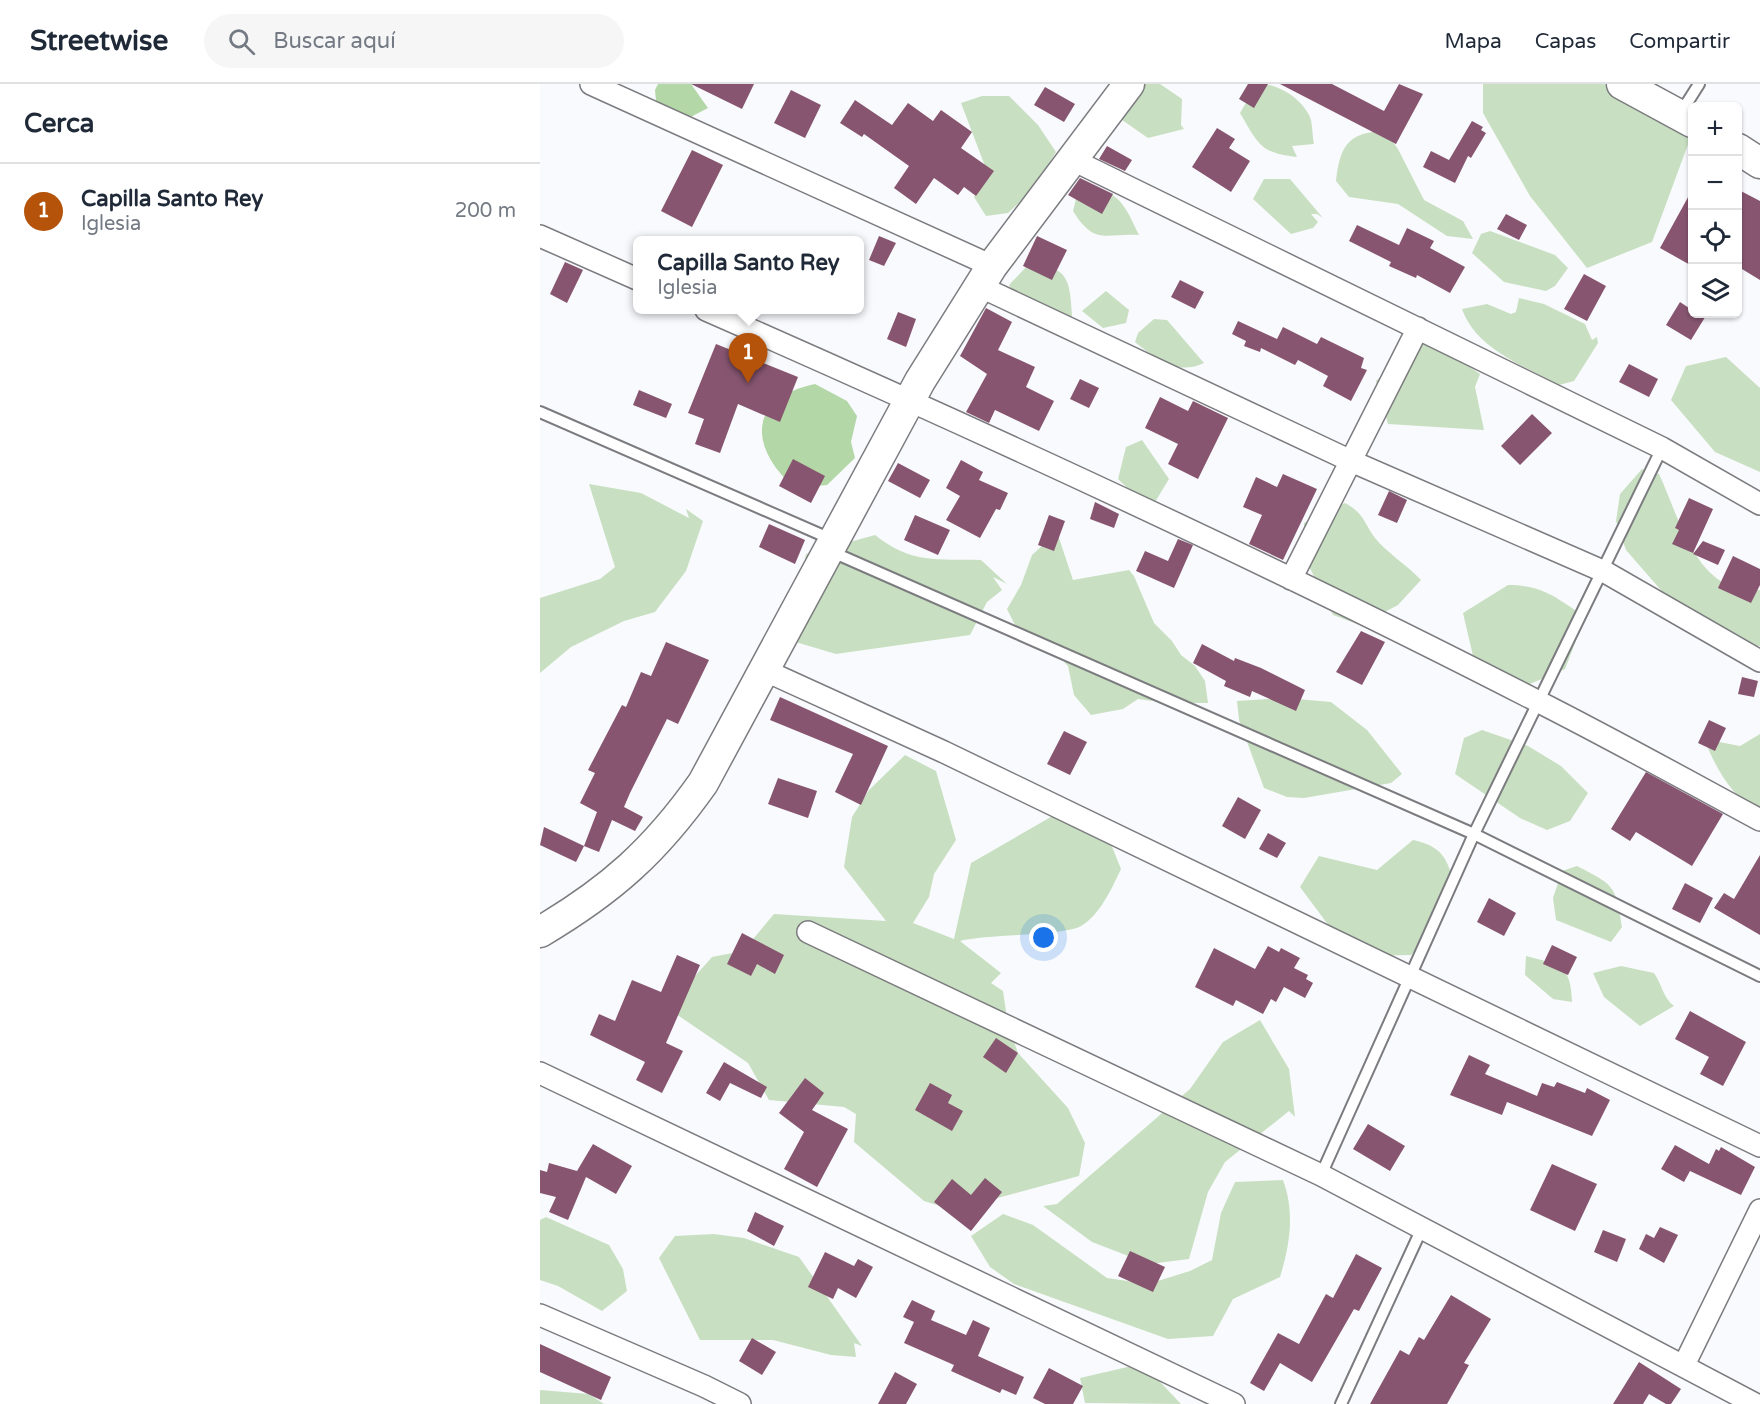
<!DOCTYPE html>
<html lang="es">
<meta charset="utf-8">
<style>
body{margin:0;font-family:"Varela Round",sans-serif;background:#f6f6f7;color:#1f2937}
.controls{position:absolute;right:18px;top:18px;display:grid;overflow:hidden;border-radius:9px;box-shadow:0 2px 4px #0004}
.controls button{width:54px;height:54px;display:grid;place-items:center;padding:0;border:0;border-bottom:2px solid #e0e1e3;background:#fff;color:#1f2937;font:30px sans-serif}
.you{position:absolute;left:504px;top:854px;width:21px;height:21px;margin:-15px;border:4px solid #fff;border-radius:50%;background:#1a73e8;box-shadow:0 0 0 9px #1a73e833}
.badge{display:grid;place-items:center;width:39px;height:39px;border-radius:50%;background:#b45309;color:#fff;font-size:20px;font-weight:700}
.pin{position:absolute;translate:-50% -50px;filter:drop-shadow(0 2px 3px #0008)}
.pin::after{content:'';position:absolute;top:32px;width:21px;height:18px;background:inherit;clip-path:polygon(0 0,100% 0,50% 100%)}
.popup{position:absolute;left:93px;top:152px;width:231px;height:78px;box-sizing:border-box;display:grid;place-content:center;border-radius:9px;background:#fff;filter:drop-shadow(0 2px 4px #0005);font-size:20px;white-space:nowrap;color:#747a83}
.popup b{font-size:22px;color:#1f2937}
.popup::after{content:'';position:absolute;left:50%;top:100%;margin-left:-12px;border:12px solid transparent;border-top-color:#fff}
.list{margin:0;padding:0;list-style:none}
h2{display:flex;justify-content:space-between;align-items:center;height:78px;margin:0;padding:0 24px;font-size:26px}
h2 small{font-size:20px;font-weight:400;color:#747a83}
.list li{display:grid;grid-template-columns:39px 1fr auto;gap:18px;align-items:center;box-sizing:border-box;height:96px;padding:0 24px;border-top:2px solid #e0e1e3}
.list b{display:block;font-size:22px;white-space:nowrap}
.list p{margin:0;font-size:20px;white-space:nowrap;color:#747a83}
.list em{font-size:20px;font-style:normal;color:#747a83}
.icon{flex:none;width:33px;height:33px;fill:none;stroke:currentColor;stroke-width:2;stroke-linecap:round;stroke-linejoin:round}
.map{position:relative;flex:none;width:1220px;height:1320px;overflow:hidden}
header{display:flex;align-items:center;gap:36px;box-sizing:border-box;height:84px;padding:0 30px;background:#fff;border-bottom:2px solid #e0e1e3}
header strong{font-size:28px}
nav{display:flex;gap:33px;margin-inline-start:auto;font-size:21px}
.search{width:420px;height:54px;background:#f6f6f7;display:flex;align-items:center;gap:15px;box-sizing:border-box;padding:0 21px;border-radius:33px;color:#747a83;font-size:22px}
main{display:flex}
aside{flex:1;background:#fff}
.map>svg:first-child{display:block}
.green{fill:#c8e0c1}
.forest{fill:#b3d7a7}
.building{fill:#875570}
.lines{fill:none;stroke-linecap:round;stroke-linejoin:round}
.lane-casing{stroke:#7c7c80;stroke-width:14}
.street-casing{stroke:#7c7c80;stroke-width:24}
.secondary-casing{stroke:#7c7c80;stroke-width:33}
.lane{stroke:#fff;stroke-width:10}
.street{stroke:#fff;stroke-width:21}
.secondary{stroke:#fff;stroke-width:30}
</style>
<header>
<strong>Streetwise</strong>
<div class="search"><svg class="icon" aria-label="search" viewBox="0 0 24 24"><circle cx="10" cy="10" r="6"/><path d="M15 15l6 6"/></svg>Buscar aquí</div>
<nav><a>Mapa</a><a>Capas</a><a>Compartir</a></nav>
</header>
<main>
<aside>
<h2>Cerca<small></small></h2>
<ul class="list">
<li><span class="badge">1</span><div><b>Capilla Santo Rey</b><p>Iglesia</p></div><em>200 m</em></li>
</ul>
</aside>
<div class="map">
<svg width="1220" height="1320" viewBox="0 0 1220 1320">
<rect width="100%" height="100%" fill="#f9fafe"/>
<path class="green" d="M597,0H620L642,15L641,41L644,45L608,54L572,29Z
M721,0C738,0 761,14 769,31C773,38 772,52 774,60L752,62L757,73C719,69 718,59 700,29L710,12Z
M943,0H1064L1150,55L1112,158L1047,184L990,112L943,29Z
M442,12H469L498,41L516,68L492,107L468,129L446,132L434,113L448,90L421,19Z
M845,47L858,65L884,116L923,137L933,155L907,152L858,120L809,113L796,97C800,62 808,48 845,47Z
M724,95H750L783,134L777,130H771L778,138L773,144L751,150L713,115Z
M563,107C583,112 590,133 599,151C564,149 555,162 533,127L536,115Z
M950,147L1015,171L1028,184L1015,202L1006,207L964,198L932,169L941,150Z
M488,181C528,181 530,195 532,232L494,236L481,225L469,201Z
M566,207L589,226L586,239L563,244L542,227Z
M979,214L1004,220L1045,240L1052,256L1057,253L1058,259L1034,297L1019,301C984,282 936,265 922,225L947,220L971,230L976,228Z
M614,235L627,236L664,279C637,292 616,275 595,258L598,249Z
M894,258L940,290L935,303L944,346L848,340L836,297L873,264Z
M1186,273L1220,304V388L1175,368L1131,316L1146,282Z
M602,356L629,395L615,418H602L578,395L586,363Z
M1102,385L1119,390C1140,434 1156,512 1220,506V562H1212L1140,528L1086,466L1076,437L1080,410Z
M49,400L101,409L149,434L146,425L163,437L146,487L115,528L84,537L31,563L0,589V514L60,495L75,483Z
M805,419C825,430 823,438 835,454C845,467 868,482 881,496L858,521L820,541L793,531L765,474L764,439Z
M517,448L533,496L589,486L594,492L614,539L632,557L641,571L655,582L665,597L668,619H628L598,615L583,625L551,631L534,611L528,582L511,564L482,555L467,525L481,501L492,471Z
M335,451C371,480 398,475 441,476L467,500L453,493L462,506L447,518L430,551L296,570L242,554L260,503L266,470Z
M968,501C1002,501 1017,514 1045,533L1025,585L964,611L937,589L923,529Z
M746,614L791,618L827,646L862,690L851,699L764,714L747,713L724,704L699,636L697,617Z
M942,646L988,662L1021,682L1048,709L1030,737L1007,746L980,734L915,690L924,654Z
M1220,650V729C1191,713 1176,684 1164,655L1200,662Z
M365,671L396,687L416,756L394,790L389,813L373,839L414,855L431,779L516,730L567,750L581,785C572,804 560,831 541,842C524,852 447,850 420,857L461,889L451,899L463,907L468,941L478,969L528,1024L545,1059L539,1092L413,1126L384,1117L314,1058L316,1030L304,1023L229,1016L208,979L136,930L139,910L172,873L203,867L234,830L346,837L304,783L312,733L329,706Z
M873,756C903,763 906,773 915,801L899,839L871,871L823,872L801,858L760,803L779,772L837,786Z
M1037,782C1073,801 1076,800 1082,843L1071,858L1016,836L1013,814L1022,787Z
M986,872C1019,881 1031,880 1032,918L1013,915L985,891Z
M1081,882L1114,889C1122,900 1123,914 1134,922L1100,942L1064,913L1053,889Z
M720,936L749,985L755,1033L749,1027L685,1078L668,1108L649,1175L609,1180L552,1158L503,1122L517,1120L650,1005L683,958Z
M743,1096C755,1128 750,1161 740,1193L693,1215L673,1252L628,1255L474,1200L450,1183L431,1152L463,1130L493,1141L567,1194L608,1200L650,1187L672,1176L681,1129L695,1098Z
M6,1133L69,1161L83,1185L87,1207L62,1227L18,1202L0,1196V1136Z
M174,1150L204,1154L259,1173L322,1262L314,1259L316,1273L291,1271L233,1256H160L119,1174L135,1152Z
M596,1281L606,1283L641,1320L545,1319L540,1294Z
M0,1306L49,1310L64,1320H0Z"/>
<path class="forest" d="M118,0H151L168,24L143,37L116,17L115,6Z
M275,300L307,317L317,332L311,358L315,374L287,401L255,404C208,363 208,314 275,300Z"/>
<path class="building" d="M151,0H214L202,25Z
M708,0H728L714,24L699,15Z
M740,0H792L844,27L859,0L883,10L856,60Z
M505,3L535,20L524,38L494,21Z
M251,6L281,21L265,54L234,39Z
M315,16L352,41L368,19L393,37L401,26L432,48L421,64L454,87L436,112L424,103L418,111L394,94L376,120L354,104L369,82L324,50L322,53L300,39Z
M932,37L943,43L941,46L946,49L931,74L928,72L915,99L883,83L891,67L909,76Z
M677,44L695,55L689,64L710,77L691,108L652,83Z
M567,62L592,76L585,87L559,75Z
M152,66L183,81L152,143L121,127Z
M540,94L573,110L562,130L528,111Z
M1197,105L1220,117V196L1197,182Z
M1152,106V182L1120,164Z
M966,130L987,141L979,156L957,145Z
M817,141L859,161L867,144L894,157L890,164L925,183L910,209L877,191L876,194L849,182L851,178L809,157Z
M339,152L356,159L344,182L329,176Z
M497,152L527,166L512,196L483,182Z
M25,178L43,186L27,219L10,210Z
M1044,190L1066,202L1047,237L1024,225Z
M640,196L664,208L655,225L631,213Z
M1140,218L1152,226V230H1167L1151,256L1126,241Z
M446,224L472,238L458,266L495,283L486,303L514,317L499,347L455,326L449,339L426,328L447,290L420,272Z
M358,228L376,235L366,263L347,255Z
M698,237L737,255L743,243L777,260L781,253L824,274L821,284L827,286L811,317L783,302L788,292L758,276L755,281L721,264L720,268L704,262L706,257L692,250Z
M176,260L258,293L240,338L198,320L180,369L155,360L164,335L148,329Z
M1089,280L1118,295L1109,313L1079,298Z
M540,295L559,304L549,324L530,315Z
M99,306L132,320L126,334L93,321Z
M620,313L648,327L653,317L688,334L658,395L628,380L638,360L605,344Z
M992,330L1012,349L980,381L961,362Z
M253,375L285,392L271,419L239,402Z
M421,376L443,388L439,396L468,409L460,426L456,425L440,454L406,436L420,412L406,404Z
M358,379L390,396L380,414L348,397Z
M743,390L777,405L743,476L709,460L722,431L703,423L716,393L737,403Z
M849,407L867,416L857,439L838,431Z
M1149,414L1173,425L1153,469L1132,460L1139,446L1135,444Z
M555,418L579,430L574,444L550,435Z
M375,431L410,446L398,471L364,456Z
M509,431L525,437L514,467L498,461Z
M229,440L265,456L255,480L219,463Z
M638,455L653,461L634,504L596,487L605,467L628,477Z
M1163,457L1185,466L1178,481L1153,470Z
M1193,472L1220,485V501L1211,519L1178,504Z
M821,547L845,558L822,601L796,588Z
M126,558L169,576L138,640L127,635L90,709L84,723L103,733L95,747L72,736L59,768L44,762L57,728L40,719L55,689L48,686L82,621L86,623L101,588L111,592Z
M662,560L694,577L695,574L721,584L765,606L756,627L712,607L710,613L684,602L686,597L653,579Z
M1202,593L1218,597L1214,613L1198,610Z
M240,613L348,662L321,721L295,708L313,670L230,636Z
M1169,636L1186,644L1175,667L1158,659Z
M524,647L547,658L530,691L507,680Z
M1106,688L1183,730L1152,782L1096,748L1090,757L1071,745Z
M238,694L277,707L268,734L228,720Z
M698,713L721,726L705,755L682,742Z
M4,743L44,762L36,778L0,761Z
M728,749L746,759L737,774L719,765Z
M1220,771V851L1174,824L1184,809L1194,815Z
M1145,799L1173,814L1160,839L1132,825Z
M949,814L976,829L964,852L937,838Z
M202,849L244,871L235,890L217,880L211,892L187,880Z
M1012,861L1037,873L1028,891L1003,880Z
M728,862L739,868L741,864L760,874L754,884L768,891L766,895L773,899L765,914L744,903L736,918L731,915L723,930L696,916L693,922L655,903L674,864L715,885Z
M137,871L160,881L126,959L143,967L122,1009L96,996L105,978L50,951L59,930L75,937L92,896L121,908Z
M1150,927L1206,958L1183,1002L1160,990L1169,973L1135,955Z
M456,954L478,969L466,989L443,973Z
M929,971L950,981L945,990L997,1012L1002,999L1014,1003L1017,998L1045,1009L1047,1004L1070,1016L1052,1052L967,1018L962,1031L910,1011Z
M184,978L227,1003L221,1014L190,999L180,1017L166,1009Z
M265,994L284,1009L272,1026L308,1045L277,1103L244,1085L264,1048L239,1029Z
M390,999L412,1011L408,1019L423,1027L412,1047L375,1026Z
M828,1040L865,1062L850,1087L813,1065Z
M53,1060L92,1082L76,1110L46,1093L28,1136L9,1128L16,1113L0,1109V1086L7,1088L9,1079L37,1087Z
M1135,1061L1169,1080L1176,1065L1179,1067L1181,1063L1215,1083L1201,1111L1150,1087L1144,1098L1121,1085Z
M1012,1080L1057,1100L1035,1147L990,1126Z
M445,1094L462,1108L431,1147L394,1118L412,1095L431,1111Z
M215,1128L244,1142L234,1162L207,1147Z
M1120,1143L1138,1151L1124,1179L1099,1165L1106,1150L1114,1154Z
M1063,1146L1086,1155L1077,1178L1054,1168Z
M590,1167L625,1183L613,1208L578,1192Z
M285,1168L314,1182L318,1175L333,1183L316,1214L298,1204L293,1215L268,1203Z
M816,1170L842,1184L819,1227L814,1225L772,1298L740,1279L724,1307L710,1299L738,1249L759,1260L786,1210L793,1214Z
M911,1211L951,1235L924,1279L929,1281L907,1320H830L860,1266L869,1271L879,1253L884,1256Z
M372,1216L395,1227L391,1236L426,1251L433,1236L450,1244L438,1272L484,1293L476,1311L462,1305L460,1309L411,1287L414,1281L364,1259L374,1238L363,1233Z
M212,1254L236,1268L222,1291L199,1277Z
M0,1260L71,1293L61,1316L0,1288Z
M1099,1278L1141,1305L1131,1320H1126L1109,1310L1103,1320H1073Z
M509,1284L543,1302L533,1320H505L493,1314Z
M355,1288L377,1300L366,1320H338Z"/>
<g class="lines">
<defs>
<path id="lane" d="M1140,30L1159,0
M0,328L291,455
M290,467L934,750L1220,892
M781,1091L934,750L1122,364
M801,1320L883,1142"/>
<path id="street" d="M51,0L452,182
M531,75L1122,364L1220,420
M0,152L97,195
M439,202L811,377L1065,488L1220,577
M166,226C446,349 725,477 997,617C1072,655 1146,696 1220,736
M751,495L878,244
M224,586L404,668L1220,1062
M268,848L781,1091L1215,1320
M0,989L694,1320
M0,1231L164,1302L200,1320
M1144,1281L1220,1126"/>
<path id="secondary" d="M1082,0L1152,38
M1198,65L1220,79
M0,848C71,806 115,767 163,699L380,297L452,182L589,0"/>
</defs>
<use href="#lane" class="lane-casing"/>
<use href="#street" class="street-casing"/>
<use href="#secondary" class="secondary-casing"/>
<use href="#lane" class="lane"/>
<use href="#street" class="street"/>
<use href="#secondary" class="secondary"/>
</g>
</svg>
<div class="controls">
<button>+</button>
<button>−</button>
<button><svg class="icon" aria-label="locate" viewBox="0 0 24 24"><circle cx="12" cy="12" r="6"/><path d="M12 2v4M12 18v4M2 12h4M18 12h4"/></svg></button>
<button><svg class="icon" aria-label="layers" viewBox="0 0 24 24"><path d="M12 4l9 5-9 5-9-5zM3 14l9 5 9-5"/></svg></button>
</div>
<div class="you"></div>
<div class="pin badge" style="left:208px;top:299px">1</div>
<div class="popup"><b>Capilla Santo Rey</b>Iglesia</div>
</div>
</main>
